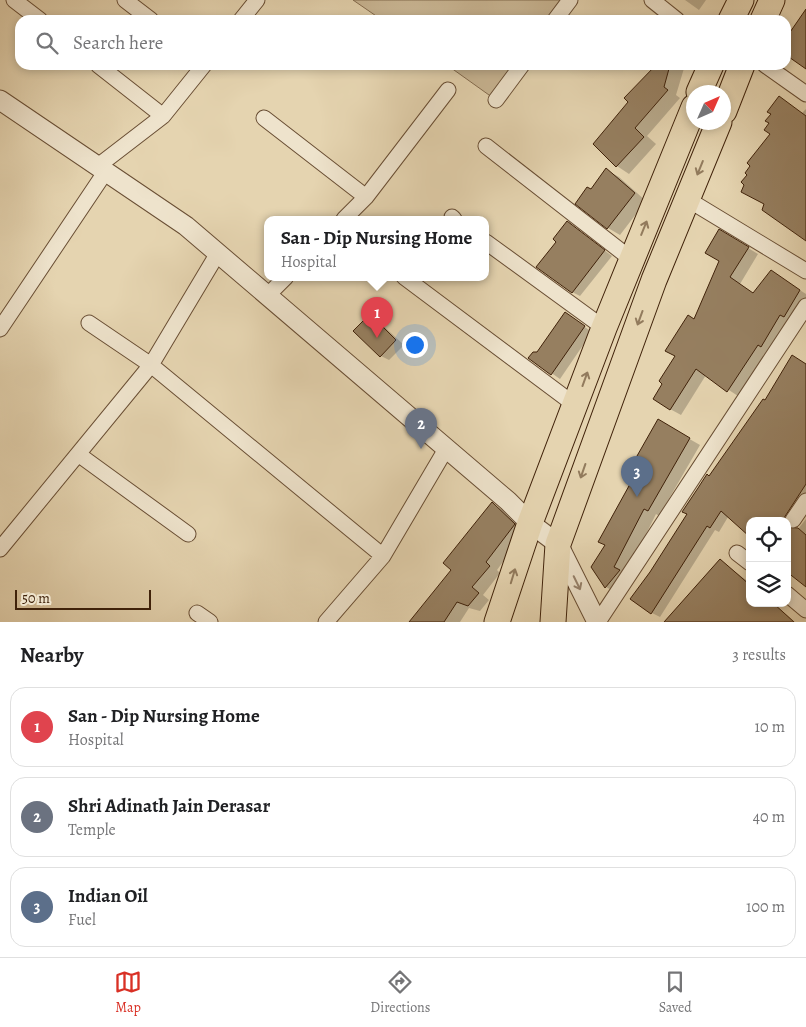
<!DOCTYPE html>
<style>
body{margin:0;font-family:Alegreya,serif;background:#f6f6f6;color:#202124}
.controls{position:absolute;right:15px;bottom:15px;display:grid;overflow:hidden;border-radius:10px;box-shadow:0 2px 8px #0003}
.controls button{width:45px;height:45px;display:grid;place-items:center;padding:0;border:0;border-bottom:1px solid #e0e0e0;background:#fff;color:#202124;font:25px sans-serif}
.compass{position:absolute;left:686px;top:85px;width:45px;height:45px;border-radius:50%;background:#fff;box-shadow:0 2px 8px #0003;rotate:45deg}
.scale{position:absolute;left:15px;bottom:12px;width:136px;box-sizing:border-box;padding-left:5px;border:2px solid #40220a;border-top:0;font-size:14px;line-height:18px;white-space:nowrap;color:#40220a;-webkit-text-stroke:4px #eee3cc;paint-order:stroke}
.you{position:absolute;left:414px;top:344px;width:18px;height:18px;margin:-12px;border:4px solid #fff;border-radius:50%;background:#1a73e8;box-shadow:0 0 0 8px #1a73e833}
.badge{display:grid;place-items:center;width:32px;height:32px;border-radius:50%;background:#d93025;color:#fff;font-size:16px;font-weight:700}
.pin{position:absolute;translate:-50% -41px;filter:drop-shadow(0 1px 2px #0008)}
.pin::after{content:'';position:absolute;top:26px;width:18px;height:15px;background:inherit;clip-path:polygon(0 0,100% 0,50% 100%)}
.popup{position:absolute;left:264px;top:216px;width:225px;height:65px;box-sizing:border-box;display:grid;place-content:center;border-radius:10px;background:#fff;filter:drop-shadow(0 1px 4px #0005);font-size:16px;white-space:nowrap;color:#757577}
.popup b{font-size:19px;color:#202124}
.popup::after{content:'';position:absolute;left:50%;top:100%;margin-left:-10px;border:10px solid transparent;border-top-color:#fff}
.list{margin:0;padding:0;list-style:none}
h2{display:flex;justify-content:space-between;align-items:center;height:65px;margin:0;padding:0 20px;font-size:21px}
h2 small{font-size:16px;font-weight:400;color:#757577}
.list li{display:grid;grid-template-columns:32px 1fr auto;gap:15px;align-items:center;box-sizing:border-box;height:80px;margin:0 10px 10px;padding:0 10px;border:1px solid #e0e0e0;border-radius:15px}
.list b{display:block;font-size:19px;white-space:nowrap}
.list p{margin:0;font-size:16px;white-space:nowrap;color:#757577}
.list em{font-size:16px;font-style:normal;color:#757577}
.icon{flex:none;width:28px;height:28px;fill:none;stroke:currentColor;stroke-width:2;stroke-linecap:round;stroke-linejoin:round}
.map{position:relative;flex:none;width:806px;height:622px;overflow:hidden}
.search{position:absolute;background:#fff;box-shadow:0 2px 8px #0003;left:15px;right:15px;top:15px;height:55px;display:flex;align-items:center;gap:12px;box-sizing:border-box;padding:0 18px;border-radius:15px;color:#757577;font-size:19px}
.sheet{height:335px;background:#fff}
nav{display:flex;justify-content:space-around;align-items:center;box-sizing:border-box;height:70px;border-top:1px solid #e0e0e0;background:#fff;font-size:14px;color:#757577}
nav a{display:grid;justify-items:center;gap:2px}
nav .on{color:#d93025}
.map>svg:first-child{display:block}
.green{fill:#c9b694;stroke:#846c4f}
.shadow{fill:#0003}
.building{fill:#967f60;stroke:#40220a}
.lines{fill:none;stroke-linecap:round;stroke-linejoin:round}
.minor-casing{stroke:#694e34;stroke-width:17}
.tertiary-casing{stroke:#694e34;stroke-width:21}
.trunk-casing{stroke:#40220a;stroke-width:27}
.minor{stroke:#eee3cc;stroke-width:15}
.tertiary{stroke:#eee3cc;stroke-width:19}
.trunk{stroke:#e5d4b0;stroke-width:25}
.oneway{stroke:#927b5d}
.oneway2{stroke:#97826b}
</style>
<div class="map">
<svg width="806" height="622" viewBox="0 0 806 622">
<rect width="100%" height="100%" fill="#e5d4b0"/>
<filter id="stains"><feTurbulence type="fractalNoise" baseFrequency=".004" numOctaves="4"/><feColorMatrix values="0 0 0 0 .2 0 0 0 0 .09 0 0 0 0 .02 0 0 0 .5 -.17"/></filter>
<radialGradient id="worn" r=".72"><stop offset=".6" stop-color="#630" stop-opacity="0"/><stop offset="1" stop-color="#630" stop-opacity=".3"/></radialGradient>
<path class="green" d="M353,0H568L557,20H382Z
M447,65H523L496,100Z"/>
<path class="shadow" d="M685,0H706L699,10Z
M658,65H685L676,95L680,98L647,136L656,144L629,174L617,166L595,144Z
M779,98L802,113L806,109V239L766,204L772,134L770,123Z
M606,170L619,177L646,201L620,235L608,228Z
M568,223L612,256L580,296L572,292L558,241Z
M720,231L758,254L740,284L754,294L781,278L806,294V302L738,396L706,375L681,415L670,409L676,356L721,261Z
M370,316L378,321L404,345L389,360L381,356Z
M573,319L592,332L560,379L530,358L538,354Z
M806,365V503L791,524L794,529H798L806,519V585L787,570V521H750L728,517L719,532L715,530L660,617L652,613L651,572L710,477L765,401Z
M658,421L700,445L659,516L656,514L617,593L606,587V545L642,466Z
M492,504L503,510L525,531L497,570L500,573L483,595L489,600L480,611L469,608L460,622H411L453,570Z
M720,560L750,583V603H773L795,622H666Z"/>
<path class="building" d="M806,9V69L786,55V38Z
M656,65H670L664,87L668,90L635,128L644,137L616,167L593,144L628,102L624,98Z
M779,96L806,116V241L762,210L764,204L741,192L744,185L741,182L747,175L745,173L750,166L747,163L770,134L764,130L769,123L765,121L771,114L767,112Z
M606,168L635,193L607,229L575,204L587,187L591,189Z
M567,221L605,250L572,293L536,267L556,242L553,239Z
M719,229L749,247L730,277L753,293L771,270L800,290L784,317L780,315L761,347L758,345L727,392L696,369L670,410L653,399L662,384L659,381L675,356L665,351L688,315L694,319L719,261L705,253Z
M565,312L585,326L551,375L528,358L533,352H537Z
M370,314L396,340L380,357L353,331Z
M792,355L806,364V484L782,521H750V537L721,511L710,528L707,526L651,614L630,599L650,572L687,514L682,512L698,488L707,474L709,476L763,399L765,400Z
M658,419L690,438L648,511L644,509L614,567L620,570L605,588L591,567L605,545L598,542L640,466L633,463Z
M492,502L515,524L486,562L490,566L472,587L479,593L468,606L457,602L444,622H409L451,570L443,563Z
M787,527L798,528L806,535V587L787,572Z
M720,559L750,585L749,603H773L794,622H664Z"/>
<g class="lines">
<defs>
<path id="minor" d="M14,0L40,20
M125,0L151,20
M652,0L677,20
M241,20L257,0
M555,20L570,0
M98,65L163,116
M765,65L806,94
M496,100L522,65
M264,118L366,197
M486,146L631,259
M98,166L163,116L204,65
M687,199L806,271
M452,217L454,219
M344,219L366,197L448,90
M486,242L604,328
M404,277L575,405
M267,296L286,277
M89,323L151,365L383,556
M0,329L106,171
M78,454L188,534
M793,520L806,501
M0,549L151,365L218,253
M737,553L750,563
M787,594L806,610
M197,613L210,622
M326,622L383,556L446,449
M598,622L806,306"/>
<path id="tertiary" d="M0,100L186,226L508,501L530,523L558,544L597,622"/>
<path id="trunk" d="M731,20L741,0
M763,20L772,0
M699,92L711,65
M724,111L742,65
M497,622L530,523L604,328L694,107
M553,622L558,544L654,280L719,122"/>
</defs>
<use href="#minor" class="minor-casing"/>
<use href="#tertiary" class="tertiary-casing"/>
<use href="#trunk" class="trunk-casing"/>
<use href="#minor" class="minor"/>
<use href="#tertiary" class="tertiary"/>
<use href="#trunk" class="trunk"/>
</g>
<defs><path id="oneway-shaft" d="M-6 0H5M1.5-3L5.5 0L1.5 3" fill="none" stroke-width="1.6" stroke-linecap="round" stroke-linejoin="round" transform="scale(1.25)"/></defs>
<g class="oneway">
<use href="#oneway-shaft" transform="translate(700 168) rotate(112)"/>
<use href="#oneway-shaft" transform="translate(644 228) rotate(-68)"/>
<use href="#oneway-shaft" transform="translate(640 318) rotate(110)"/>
<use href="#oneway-shaft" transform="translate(585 379) rotate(-70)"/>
<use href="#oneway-shaft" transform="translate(583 471) rotate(109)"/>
<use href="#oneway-shaft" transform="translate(513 576) rotate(-73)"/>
</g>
<use class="oneway2" href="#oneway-shaft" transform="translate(577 583) rotate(64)"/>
<rect width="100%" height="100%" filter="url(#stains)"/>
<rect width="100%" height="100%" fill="url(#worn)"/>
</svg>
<div class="controls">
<button><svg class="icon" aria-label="locate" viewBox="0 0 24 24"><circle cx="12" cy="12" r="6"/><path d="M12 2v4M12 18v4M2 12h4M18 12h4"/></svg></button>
<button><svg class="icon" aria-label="layers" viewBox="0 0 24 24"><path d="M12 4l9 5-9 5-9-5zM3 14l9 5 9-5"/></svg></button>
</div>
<svg class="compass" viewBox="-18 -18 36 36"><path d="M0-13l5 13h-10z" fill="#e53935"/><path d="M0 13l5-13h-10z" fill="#757577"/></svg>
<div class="scale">50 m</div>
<div class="you"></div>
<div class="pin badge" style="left:377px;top:338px;background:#e0444e">1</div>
<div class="popup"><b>San - Dip Nursing Home</b>Hospital</div>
<div class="pin badge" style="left:421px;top:449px;background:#6b7280">2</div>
<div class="pin badge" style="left:637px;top:497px;background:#5c6f8a">3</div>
<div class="search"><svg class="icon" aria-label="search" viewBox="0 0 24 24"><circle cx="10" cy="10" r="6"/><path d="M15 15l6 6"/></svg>Search here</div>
</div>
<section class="sheet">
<h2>Nearby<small>3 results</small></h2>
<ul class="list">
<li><span class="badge" style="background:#e0444e">1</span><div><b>San - Dip Nursing Home</b><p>Hospital</p></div><em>10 m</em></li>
<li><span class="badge" style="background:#6b7280">2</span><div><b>Shri Adinath Jain Derasar</b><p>Temple</p></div><em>40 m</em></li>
<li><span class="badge" style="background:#5c6f8a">3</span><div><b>Indian Oil</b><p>Fuel</p></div><em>100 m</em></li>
</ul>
</section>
<nav>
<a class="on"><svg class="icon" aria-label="map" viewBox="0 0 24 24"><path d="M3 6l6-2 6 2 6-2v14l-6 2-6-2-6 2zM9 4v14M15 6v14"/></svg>Map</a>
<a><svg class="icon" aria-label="directions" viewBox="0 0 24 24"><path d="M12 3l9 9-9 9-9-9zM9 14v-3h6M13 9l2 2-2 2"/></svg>Directions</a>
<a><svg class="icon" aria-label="saved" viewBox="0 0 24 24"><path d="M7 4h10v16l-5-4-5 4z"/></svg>Saved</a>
</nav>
